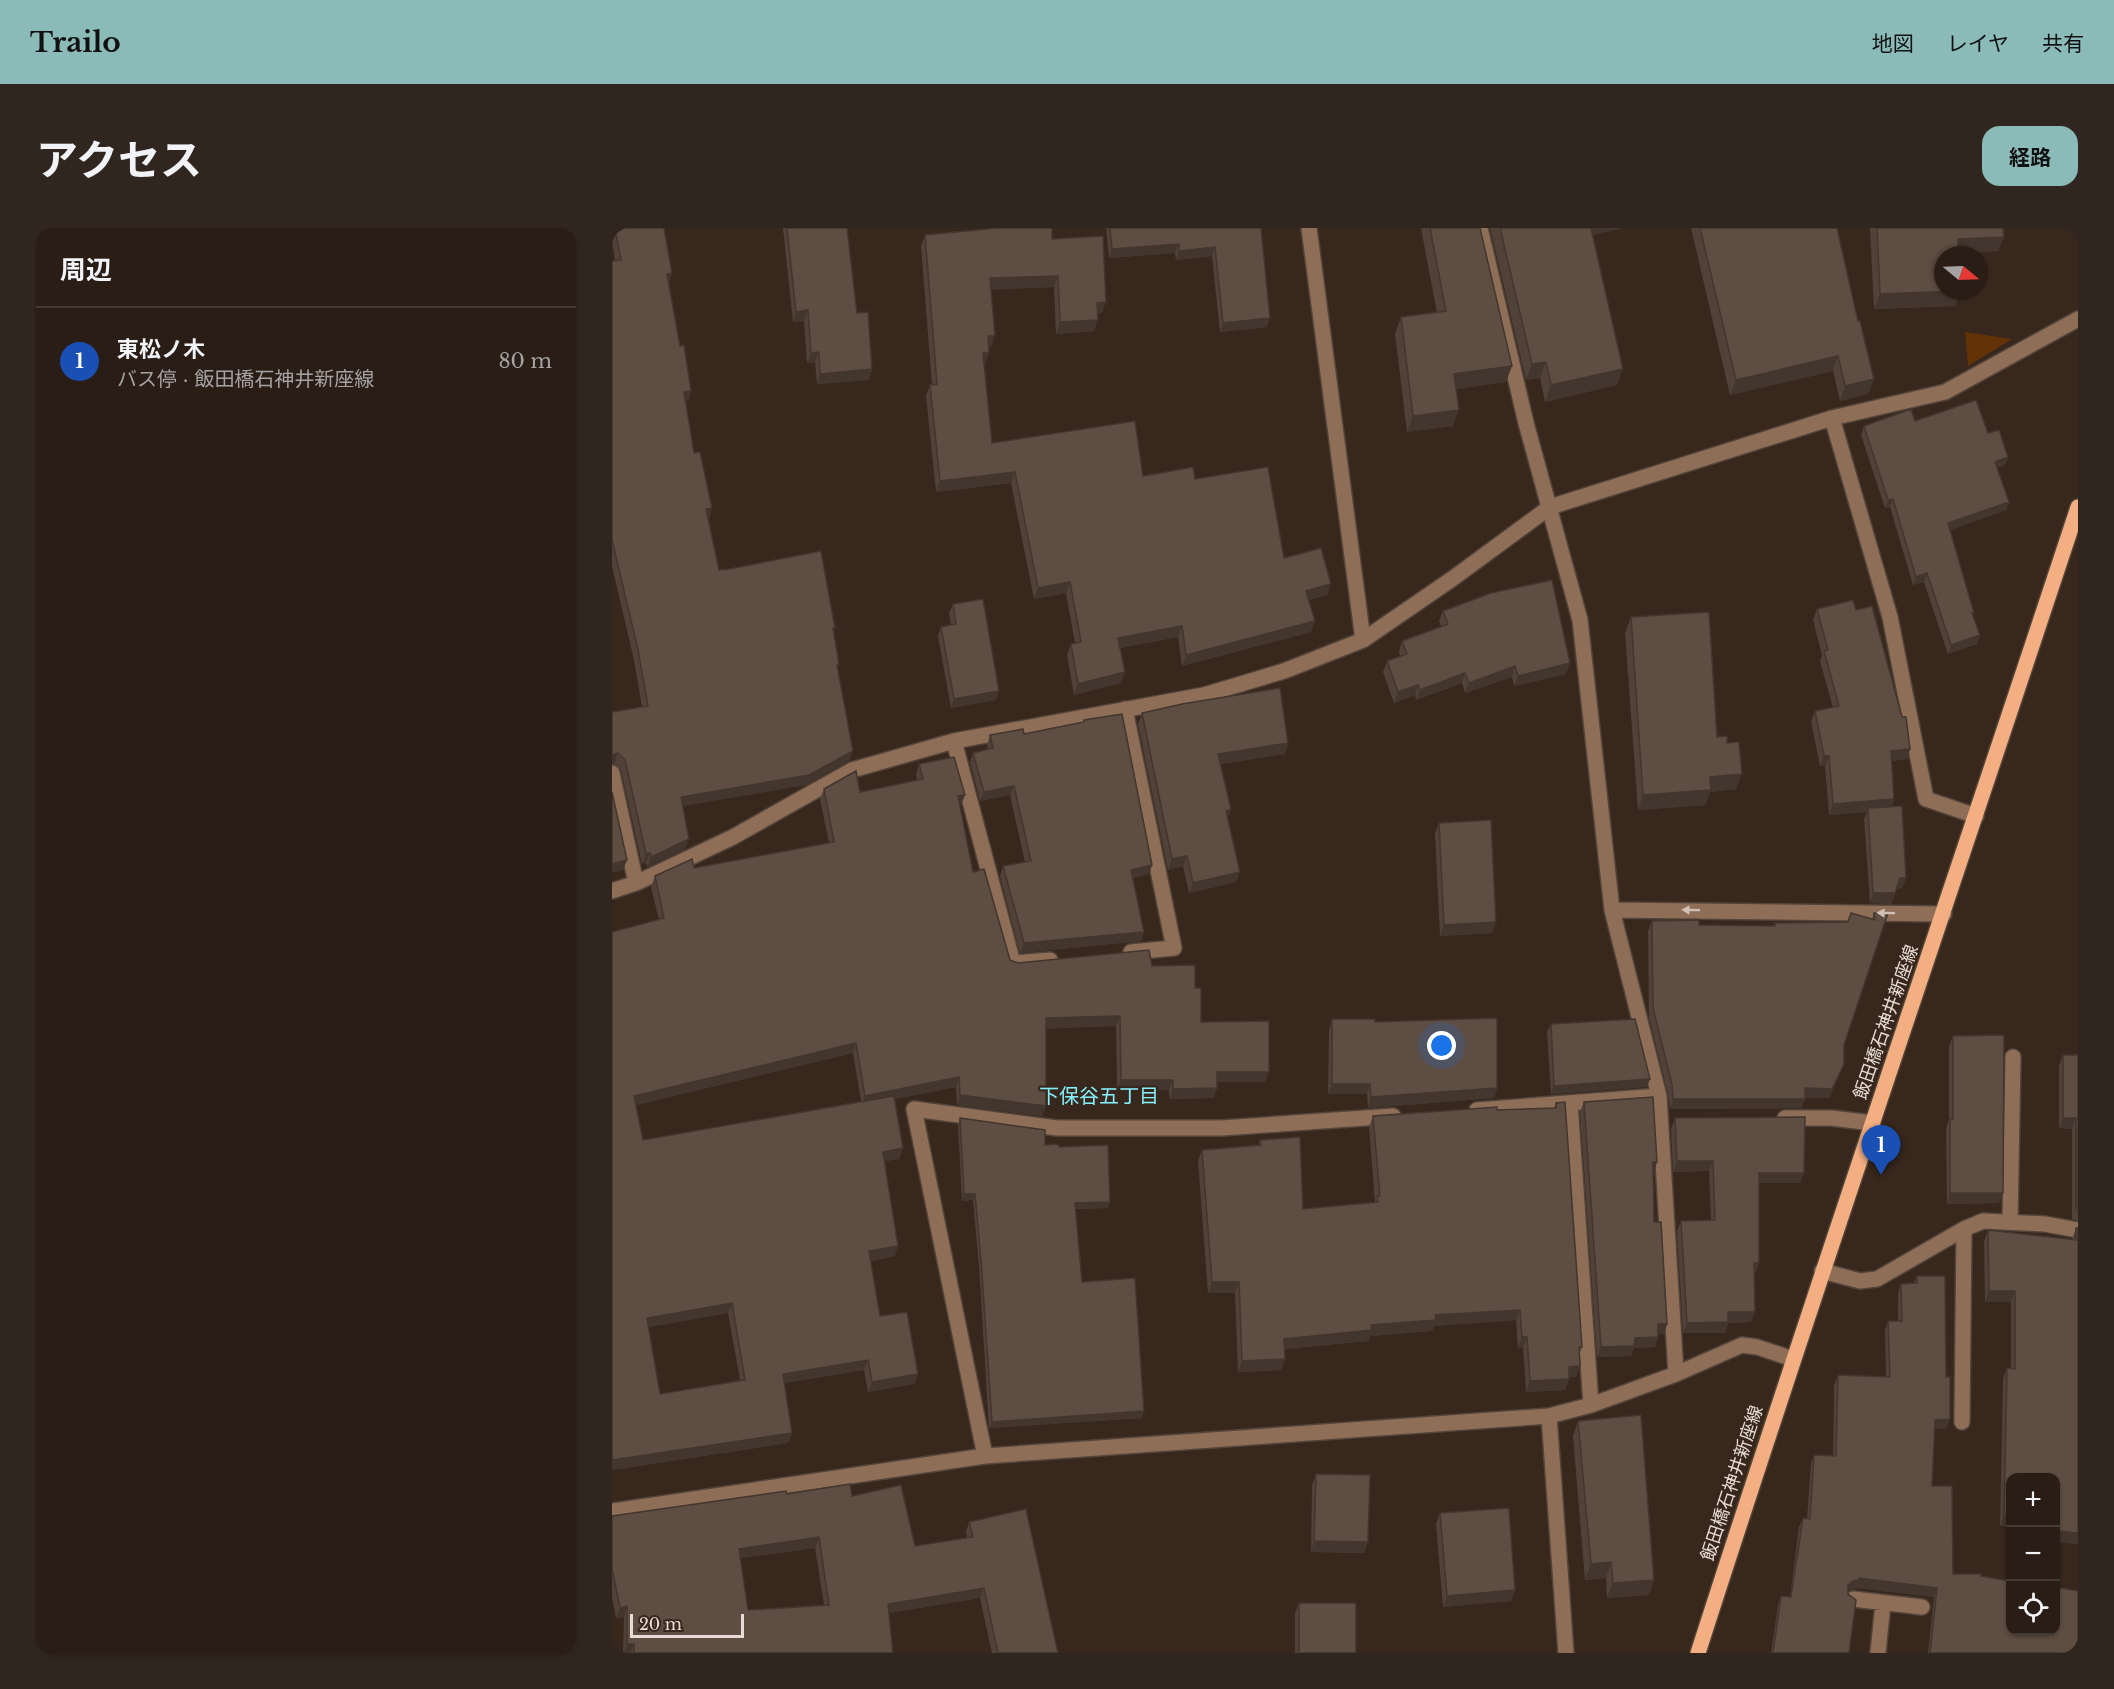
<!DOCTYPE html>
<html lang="ja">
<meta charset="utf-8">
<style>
body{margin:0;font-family:"Libre Baskerville","Noto Sans JP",serif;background:#31261f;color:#f1f3f6}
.controls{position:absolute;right:18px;bottom:18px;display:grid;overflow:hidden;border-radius:12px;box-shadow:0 2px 4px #0004}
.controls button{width:54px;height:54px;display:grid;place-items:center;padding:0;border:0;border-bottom:2px solid #453b35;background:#291d16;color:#f1f3f6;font:30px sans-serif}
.compass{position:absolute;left:1322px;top:18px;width:54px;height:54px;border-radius:50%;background:#291d16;box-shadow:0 2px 4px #0004;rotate:109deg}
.scale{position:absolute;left:18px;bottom:15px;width:114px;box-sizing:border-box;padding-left:6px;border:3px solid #e7dcd5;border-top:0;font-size:16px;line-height:21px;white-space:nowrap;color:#e7dcd5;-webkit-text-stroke:4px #37271d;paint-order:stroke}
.you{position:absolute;left:830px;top:818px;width:21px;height:21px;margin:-15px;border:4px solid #fff;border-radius:50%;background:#1a73e8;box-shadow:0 0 0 9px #1a73e833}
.badge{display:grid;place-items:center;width:39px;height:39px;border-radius:50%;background:#8bbbb9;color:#fff;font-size:20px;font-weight:700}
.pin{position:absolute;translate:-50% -50px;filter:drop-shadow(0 2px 3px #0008)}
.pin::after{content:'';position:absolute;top:32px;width:21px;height:18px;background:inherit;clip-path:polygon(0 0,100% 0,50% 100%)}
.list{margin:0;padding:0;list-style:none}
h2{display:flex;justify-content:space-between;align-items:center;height:78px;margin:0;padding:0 24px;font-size:26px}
h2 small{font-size:20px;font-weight:400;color:#a5a2a1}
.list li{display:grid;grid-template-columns:39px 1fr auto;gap:18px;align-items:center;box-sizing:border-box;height:108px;padding:0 24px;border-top:2px solid #453b35}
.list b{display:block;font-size:22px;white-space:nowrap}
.list p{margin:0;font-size:20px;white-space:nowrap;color:#a5a2a1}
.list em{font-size:20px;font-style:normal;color:#a5a2a1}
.icon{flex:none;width:33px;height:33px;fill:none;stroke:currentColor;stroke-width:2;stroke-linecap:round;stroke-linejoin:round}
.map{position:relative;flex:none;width:1466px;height:1425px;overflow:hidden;border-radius:18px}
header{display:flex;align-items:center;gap:36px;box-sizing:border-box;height:84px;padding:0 30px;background:#8bbbb9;color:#111}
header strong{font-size:28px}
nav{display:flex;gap:33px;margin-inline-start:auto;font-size:21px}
.intro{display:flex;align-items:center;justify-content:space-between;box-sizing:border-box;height:144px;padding:0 36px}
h1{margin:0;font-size:42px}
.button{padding:15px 27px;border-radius:18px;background:#8bbbb9;color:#111;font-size:21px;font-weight:700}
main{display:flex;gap:36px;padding:0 36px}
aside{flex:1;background:#291d16;border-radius:18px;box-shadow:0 2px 4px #0004}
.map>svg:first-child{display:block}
.green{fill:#643207}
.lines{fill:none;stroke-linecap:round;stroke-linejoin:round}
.minor-casing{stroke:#53443a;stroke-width:18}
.major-casing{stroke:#53443a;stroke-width:18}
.minor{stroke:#8f6e58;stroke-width:15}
.major{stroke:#f3af82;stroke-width:15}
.wall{fill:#514239;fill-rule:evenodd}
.shaded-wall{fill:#42362e}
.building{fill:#5e4d42;stroke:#42362e;stroke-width:1.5;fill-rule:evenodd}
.oneway{fill:#d1c0b6}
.labels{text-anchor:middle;stroke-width:4.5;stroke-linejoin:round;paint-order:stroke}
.street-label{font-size:18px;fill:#e7dcd5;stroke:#37271d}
.neighbourhood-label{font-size:20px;fill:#85effb;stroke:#37271d}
</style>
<header>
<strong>Trailo</strong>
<nav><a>地図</a><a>レイヤ</a><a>共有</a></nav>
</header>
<div class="intro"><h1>アクセス</h1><a class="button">経路</a></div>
<main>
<aside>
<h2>周辺<small></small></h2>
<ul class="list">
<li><span class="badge" style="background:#1a4fb4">1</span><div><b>東松ノ木</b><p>バス停 · 飯田橋石神井新座線</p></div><em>80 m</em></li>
</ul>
</aside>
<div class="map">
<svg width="1466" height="1425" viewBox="0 0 1466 1425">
<rect width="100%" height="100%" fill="#37271d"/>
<path class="green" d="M1353,104L1400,111L1356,138Z"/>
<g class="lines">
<defs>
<path id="minor" d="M697,0L751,412
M868,0L914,195L968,392L1000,682L1047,868L1064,1146
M1220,190L1278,389L1314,571L1364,588
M513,481L562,720L519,724
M342,513L401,735L438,732
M0,545L24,655
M0,663L24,655L121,609L240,542L342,513L592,467L672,443L751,412L840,351L938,279L1220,190L1333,164L1466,91
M1000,682L1332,686
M958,875L979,1177
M865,882L1047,868
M1173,890H1219L1261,895
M1398,994L1401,829
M1210,1043L1248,1053L1265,1051L1352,1001L1371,993L1433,996L1466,1002
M937,1188L954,1425
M1350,1194L1352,1001
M373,1228L302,881L445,900H610L781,888
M0,1283L373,1228L937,1188L979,1177L1064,1146L1130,1117L1145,1119L1181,1131
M1241,1371L1310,1379
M1266,1425L1271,1375"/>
<path id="major" d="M1086,1425C1209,1042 1340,661 1466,279"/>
</defs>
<use href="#minor" class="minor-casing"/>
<use href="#major" class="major-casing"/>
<use href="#minor" class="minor"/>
<use href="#major" class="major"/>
</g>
<path class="wall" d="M0,0H3L60,45L57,54L68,118L79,163L76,173H74L82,225L100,280L97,290L107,342H112L221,405L226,441L241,523L237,533L194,557L70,578L73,621L35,639L34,635L30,636L9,542L2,536H0V484L30,479L22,432L0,338V33H3L0,13Z
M171,0H235L245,85L260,141L257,152L205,156L203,134L195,135L192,93L181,94Z
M381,0H440V11L490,85H485L482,103L444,106L442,59L379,61V119H377V125L373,136H372L380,215L531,248L583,251L715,367L697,372L699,404L570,438L566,409L508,420L509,455L462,467L455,427L459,416L463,415L454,365L422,371L399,255L324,264L314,168L318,157H320L309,18L313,7Z
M494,0H649L655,99L608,104L600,28L564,32L563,25L497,30Z
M809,0H868L894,154L844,161L841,198L795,204L783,106L789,89L825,85Z
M878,0H1011L981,7L1005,157L933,174L928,150L914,152Z
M1079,0H1225L1246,93L1262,151L1256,166L1228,173L1221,143L1118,167Z
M1258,0H1391L1392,9L1386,23L1346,25L1348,63L1343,78L1262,81Z
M1303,193L1376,205L1396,229L1393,237L1385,240L1397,274L1394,282L1338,302L1361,387L1365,416L1336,426L1312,354L1301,357L1278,279L1273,280L1249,207L1252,198Z
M341,376L384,472L339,480L326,408L329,399L339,397L337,385Z
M1205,381L1244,382L1298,521L1295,531L1280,533L1282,571L1280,579L1294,650L1290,660L1285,661L1279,676L1258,675L1252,591L1255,584L1217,587L1213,538H1208L1199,493L1203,483L1221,480L1208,433L1210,427L1201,392Z
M831,383L954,446L902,458L900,449L853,465L850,455L804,472L803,467L782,475L771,444L775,433L788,428L787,423L790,413L829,398L827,393Z
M1019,389L1105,509L1115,515L1124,561L1098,564L1093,577L1026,582L1013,405Z
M530,485L676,515L673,526L609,536L624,654L577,665L571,638L556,642L526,496Z
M472,492L540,637L537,646L521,650L532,704L529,713L408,725L388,648L391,638L413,634L398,567L368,573L358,534L361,525L376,522L375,517L378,507L412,506L471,494Z
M307,536L349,577H348L361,644L398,732L406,735L540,738L583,760L589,794L653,854H605V860L601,870L557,871V862H505L504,798L434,800V878L430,888L345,877L344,859L282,871L291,920L287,931L273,933L283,1028L259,1033L268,1088L306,1146L302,1156L256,1164L252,1142L172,1155L180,1205L176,1215L0,1242V704L47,692L39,659L43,648L217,615L208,571L212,561L248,564L305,552L304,546ZM241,825L249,873L31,912L24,877ZM116,1085L128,1152L48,1166L36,1099Z
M827,595L880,705L828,708L823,605Z
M1262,685H1276L1232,817L1228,846L1217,870H1193L1189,880L1058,881L1056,866L1037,789L1036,703L1040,693L1087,697L1161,698L1163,695L1235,694L1260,691Z
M720,791L763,794L885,860L882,870L756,880L755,866H716L717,802Z
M939,796L1035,859L939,866L935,804Z
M1341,808L1387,975L1335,976L1334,901L1337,891V818Z
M1451,827H1466V993L1460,991V901L1447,900V838Z
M972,874L1042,944H1041L1042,994L1055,1096L1052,1106H1046V1109L1043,1119L1022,1120L1019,1128L985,1129L968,884Z
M944,875L970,1119L967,1127L968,1138L964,1149H957L953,1162L914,1164L911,1119L906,1120L904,1092L822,1098L820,1103L758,1108L756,1113L672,1121L673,1131L669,1142L626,1144L623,1065H596L586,933L590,922L646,917L648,912L691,981L763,974L757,899L761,888L942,880Z
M348,890L433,917L447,919L496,980L464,981L470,1054L530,1190L377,1200L367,1038L361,972L350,973L346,897Z
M1063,890L1192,945L1188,955H1147L1144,1045H1142L1139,1094L1116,1095L1113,1105H1071L1065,1003L1069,993H1099L1097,943L1061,944L1059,901Z
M1464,1000H1466V1316L1443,1314V1250L1398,1298H1388L1391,1151L1395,1140H1399V1074H1373L1372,1013L1376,1002L1460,1011Z
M1305,1048L1335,1200L1323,1201L1320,1258L1341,1346L1369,1348L1466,1425H1316L1322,1369L1244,1360V1361L1238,1362L1236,1363L1237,1425H1159L1166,1377L1169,1368L1178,1369L1187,1299L1191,1290L1195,1291L1199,1236L1202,1227L1221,1228L1222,1157L1226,1147L1274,1149L1273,1102L1276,1093H1286V1065L1289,1056L1302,1055Z
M966,1193L1042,1352L1037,1367L995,1370L994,1350L973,1352L961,1208Z
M704,1246L756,1314L752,1325L699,1324L700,1257Z
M175,1266L240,1268L303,1318L355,1310L354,1304L357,1294L446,1425H380L368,1370L277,1385L281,1425H11L12,1389L4,1390L0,1369V1288ZM203,1320L212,1377L136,1382L128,1330Z
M828,1285L903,1362L899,1373L831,1379L824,1296Z
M687,1375L744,1425H683V1385Z"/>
<path class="shaded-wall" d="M975,0H1011L972,9Z
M1392,9L1386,23L1341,25L1346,11Z
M567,16L563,25L497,30L500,21Z
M603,19L600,28L564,32L567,23Z
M60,45L56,55L55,46Z
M446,48L442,59L374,62L378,50Z
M1348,63L1343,78L1262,81L1268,66Z
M494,74L490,85L481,86L485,75Z
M196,82L192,93L181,94L184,84Z
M658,90L655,99L608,104L611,95Z
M486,92L482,103L444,106L448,94Z
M376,108H383L379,119L371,120Z
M207,124L203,134L195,135L199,125Z
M371,125H377L373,136H367Z
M1226,128L1221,143L1118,167L1124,152Z
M934,134L928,150L914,152L920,136Z
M900,138L894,154L836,162L842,146Z
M260,141L257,152L205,156L208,146Z
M1011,141L1005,157L933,174L939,157Z
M1262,151L1256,166L1228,173L1233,158Z
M79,163L76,173L69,174L72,164Z
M847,182L841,198L795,204L801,188Z
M1396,229L1393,237L1379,242L1383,234Z
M403,244L399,255L324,264L328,253Z
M1281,271L1278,279L1273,280L1276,272Z
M1397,274L1394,282L1333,304L1336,295Z
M100,280L97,290L94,281Z
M1315,345L1312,354L1301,357L1304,349Z
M458,354L454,365L422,371L426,360Z
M719,356L715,367L690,374L694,363Z
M703,393L699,404L570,438L574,427Z
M570,398L566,409L502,421L506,410Z
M1368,407L1365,416L1336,426L1339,417Z
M958,435L954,446L902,458L906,448Z
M903,438L900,449L853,465L857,455Z
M513,444L509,455L462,467L466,456Z
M853,445L850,455L804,472L808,462Z
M806,457L803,467L782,475L786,464Z
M387,463L384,472L339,480L342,471Z
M676,515L673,526L603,537L606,526Z
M1298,521L1295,531L1275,533L1279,523Z
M241,523L237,533L194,557L65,579L69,569Z
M6,525L2,536H0V527Z
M1212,528H1217L1213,538H1208Z
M1130,546L1124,561L1098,564L1093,577L1026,582L1031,567L1098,549Z
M402,558L398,567L368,573L372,564Z
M353,567L349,577L342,578L346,568Z
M1282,571L1279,582L1256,580L1255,584L1217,587L1221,576Z
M619,581L615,592L614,583Z
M77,611L73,621L35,639L39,629Z
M38,625L34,635L30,636L34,626Z
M575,628L571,638L556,642L560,631Z
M15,632L11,642L0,645V636Z
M540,637L537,646L516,651L519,642Z
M628,644L624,654L577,665L581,655Z
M1288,650H1294L1290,660L1284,661Z
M1261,665H1283L1279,676L1258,675Z
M884,694L880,705L828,708L832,697Z
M532,704L529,713L408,725L412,715Z
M508,788L504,798L431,801L434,790Z
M244,815L241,825L18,878L22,868Z
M1232,836L1217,870H1190L1193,860Z
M605,844H657L653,854H601Z
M347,849L344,859L250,878L253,868Z
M1038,851L1035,859L939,866L942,858Z
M509,852H561L557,862H505Z
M720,856H758L755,866H716Z
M605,860L601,870L557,871L561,861Z
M885,860L882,870L756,880L759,869Z
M348,867L434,878L430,888L345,877Z
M1061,871H1193L1189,880L1058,881Z
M1451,890H1464L1460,901L1447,900Z
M291,920L287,931L268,934L271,924Z
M1065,933H1101L1097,943L1061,944Z
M1041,934H1045L1042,944H1037Z
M1147,945H1192L1188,955H1143Z
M1338,965H1391L1387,975L1335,976Z
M352,966H363L361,972L350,973Z
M498,974L496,980L461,981L463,975Z
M286,1018L283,1028L254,1033L257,1023Z
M1142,1035H1147L1144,1045L1138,1046Z
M600,1054H627L623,1065H596Z
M1377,1063H1403L1399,1074H1373Z
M120,1075L116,1085L31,1100L35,1090Z
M908,1082L904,1092L822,1098L820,1103L758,1108L756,1113L668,1121L672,1111L823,1087Z
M1116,1084H1143L1139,1094L1116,1095L1113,1105H1071L1075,1095Z
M1046,1096H1055L1052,1106H1042Z
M910,1109H915L911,1119L906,1120Z
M1046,1109L1043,1119L1022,1120L1019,1128L985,1129L989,1119L1023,1110Z
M673,1131L669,1142L626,1144L630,1133Z
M256,1132L252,1142L167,1156L171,1146Z
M968,1138L964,1149H953L957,1139Z
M306,1146L302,1156L256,1164L260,1154Z
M957,1151L953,1162L914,1164L918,1153Z
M532,1183L530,1190L377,1200L380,1194Z
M1338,1191L1335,1200L1320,1201L1323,1192Z
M180,1205L176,1215L0,1242V1232Z
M1392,1287H1398V1298H1388Z
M1443,1289H1447L1443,1300Z
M1446,1303L1466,1305V1316L1443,1314V1311Z
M207,1309L203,1320L123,1331L127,1321Z
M702,1313L756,1314L752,1325L699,1324Z
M999,1334L994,1350L973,1352L979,1336Z
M1247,1350L1325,1360L1322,1369L1244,1360V1361L1238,1362L1233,1366L1236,1357L1241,1353Z
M1042,1352L1037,1367L995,1370L1001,1355Z
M372,1360L368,1370L272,1386L276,1376Z
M903,1362L899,1373L831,1379L835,1368Z
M15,1378L12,1389L4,1390L8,1380Z
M15,1416H22L19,1425H12Z"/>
<path class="building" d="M3,0H52L60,45L55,46L68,118L72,117L79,163L72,164L82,225L88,224L100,280L94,281L107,342L111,341L112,342L209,323L223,400H221L227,436L225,437L241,523L197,547L69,569L77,611L39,629L38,625L34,626L13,532L6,525L0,527V484L36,478L26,422L0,312V33L9,32Z
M175,0H235L245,85L256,84L260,141L208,146L207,124L199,125L196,82L184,84Z
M386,0H440V11L491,8L494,74L485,75L486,92L448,94L446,48L378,50L383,108H376L377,125H371L380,215L523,193L531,248L581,239L583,251L656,239L672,330L709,320L719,356L694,363L703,393L574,427L570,398L506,410L513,444L466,456L459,416L469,414L458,354L426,360L403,244L328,253L318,157L325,156L313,7Z
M498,0H649L658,90L611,95L603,19L567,23V16L500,21Z
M818,0H868L900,138L842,146L847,182L801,188L789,89L834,83Z
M888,0H979L1011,141L939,157L934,134L920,136Z
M1088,0H1225L1246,93H1248L1262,151L1233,158L1226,128L1124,152Z
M1265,0H1391L1392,9L1346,11L1347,27H1331V63H1346L1268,66Z
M1364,172L1376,205L1387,202L1396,229L1383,234L1397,274L1336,295L1362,385H1360L1368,407L1339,417L1315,345L1304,349L1281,271L1276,272L1252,198L1299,181L1303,193Z
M940,352L958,435L906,448L903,438L857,455L853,445L808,462L806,457L786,464L775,433L795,426L790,413L836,396L831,383L879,365Z
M371,371L387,463L342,471L329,399L344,396L341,376Z
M1241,372L1244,382L1260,378L1290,489H1294L1298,521L1279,523L1282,571L1221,576L1217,528H1212L1203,483L1227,478L1212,423L1216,422L1205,381Z
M1097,384L1105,509L1115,508V515L1127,514L1130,546L1098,549L1099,562L1031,567L1019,389Z
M668,460L676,515L606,526L619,581L614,583L628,644L581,655L575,628L560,631L530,485L570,476Z
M510,486L540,637L519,642L532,704L412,715L391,638L419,633L402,558L372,564L361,525L381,520L378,507L411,501L412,506L472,494V492Z
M342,529L353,567L346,568L361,644L372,641L398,732L406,735L537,722L540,738L583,737V760H589V794L657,793V844H605V860L561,861V852H509L508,788L434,790V878L348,867L347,849L253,868L244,815L22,868L31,912L282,868L291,920L271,924L286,1018L257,1023L268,1088L295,1084L306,1146L260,1154L256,1132L171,1146L180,1205L0,1232V704L52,690L43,648L80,631L82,640L222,614L212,561L244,543L248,564L311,551L307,536ZM120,1075L133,1152L48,1166L35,1090Z
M0,564L15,632L0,636Z
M1290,578L1294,650H1288L1283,665H1261L1256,580Z
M879,592L884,694L832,697L827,595Z
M1239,685L1263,692L1262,685H1276L1232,817V836L1220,861L1193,860V871H1061L1060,856L1041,780L1040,693L1087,692V697L1163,698V695L1236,694Z
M885,790V860L759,869L758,856H720V791H763V794Z
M1023,791L1038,851L942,858L939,796Z
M1392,807L1391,965H1338V891H1341V808Z
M1451,827H1466V981L1464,980V890H1451Z
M1041,869L1045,934H1041L1042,994H1049L1055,1096H1046V1109L1023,1110L1022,1118L989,1119L972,874Z
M953,874L970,1119H967L968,1138L957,1139V1151L918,1153L915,1109H910L908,1082L823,1087L824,1092L759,1097L760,1102L672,1111L673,1131L630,1133L627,1054H600L590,922L649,917L648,912L688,909L691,981L766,974L765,968H768L761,888L885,879V882L944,880V875Z
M1193,889L1192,945H1147V1035H1142L1143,1084H1116V1094L1075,1095L1069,993L1103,992L1101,933H1065L1063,890Z
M348,890L433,902V917L446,916L447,919L496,917L498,974L463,975L470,1054L523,1050L532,1183L380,1194L369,1032L363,966H352Z
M1464,1000H1466V1305L1446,1303L1447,1289H1443V1250H1398V1287H1392L1395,1140L1403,1141V1063H1377L1376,1002L1464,1012Z
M1305,1048H1333L1334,1149H1338V1191L1323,1192L1320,1258H1340L1341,1346H1369V1348L1398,1353V1402H1443V1359L1466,1363V1425H1318L1325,1360L1247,1350V1352L1241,1353L1236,1357V1366L1244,1372L1237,1425H1161L1169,1368L1179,1369L1191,1290L1198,1291L1202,1227L1224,1228L1226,1147L1278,1149L1276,1093H1290L1289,1056L1305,1055Z
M1029,1187L1042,1352L1001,1355L999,1334L979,1336L966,1193Z
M704,1246L758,1247L756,1314L702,1313Z
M238,1256L240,1268L289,1257L303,1318L361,1309L357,1294L414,1281L446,1425H386L372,1360L276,1376L281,1425H22V1416H15V1378L8,1380L0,1340V1288L174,1263L175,1266ZM207,1309L217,1377L136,1382L127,1321Z
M897,1280L903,1362L835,1368L828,1285Z
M687,1375H744V1425H687Z"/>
<defs><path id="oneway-solid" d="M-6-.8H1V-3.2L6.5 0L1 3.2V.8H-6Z" transform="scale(1.5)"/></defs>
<g class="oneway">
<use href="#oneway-solid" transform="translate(1079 682) rotate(-179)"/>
<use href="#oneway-solid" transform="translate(1274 685) rotate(-179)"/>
</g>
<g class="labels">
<g class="street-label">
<text transform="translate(1274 794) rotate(-71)" y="6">飯田橋石神井新座線</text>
<text transform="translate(1120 1255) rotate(-72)" y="6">飯田橋石神井新座線</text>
</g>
<g class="neighbourhood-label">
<text x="487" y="875">下保谷五丁目</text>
</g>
</g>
</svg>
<div class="controls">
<button>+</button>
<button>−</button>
<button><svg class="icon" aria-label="locate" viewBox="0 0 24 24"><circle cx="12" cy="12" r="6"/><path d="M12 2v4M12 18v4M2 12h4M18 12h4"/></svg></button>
</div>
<svg class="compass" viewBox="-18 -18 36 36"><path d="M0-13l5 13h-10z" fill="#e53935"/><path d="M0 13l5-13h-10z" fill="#a5a2a1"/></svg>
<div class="scale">20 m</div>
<div class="you"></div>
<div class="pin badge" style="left:1269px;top:947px;background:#1a4fb4">1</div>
</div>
</main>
